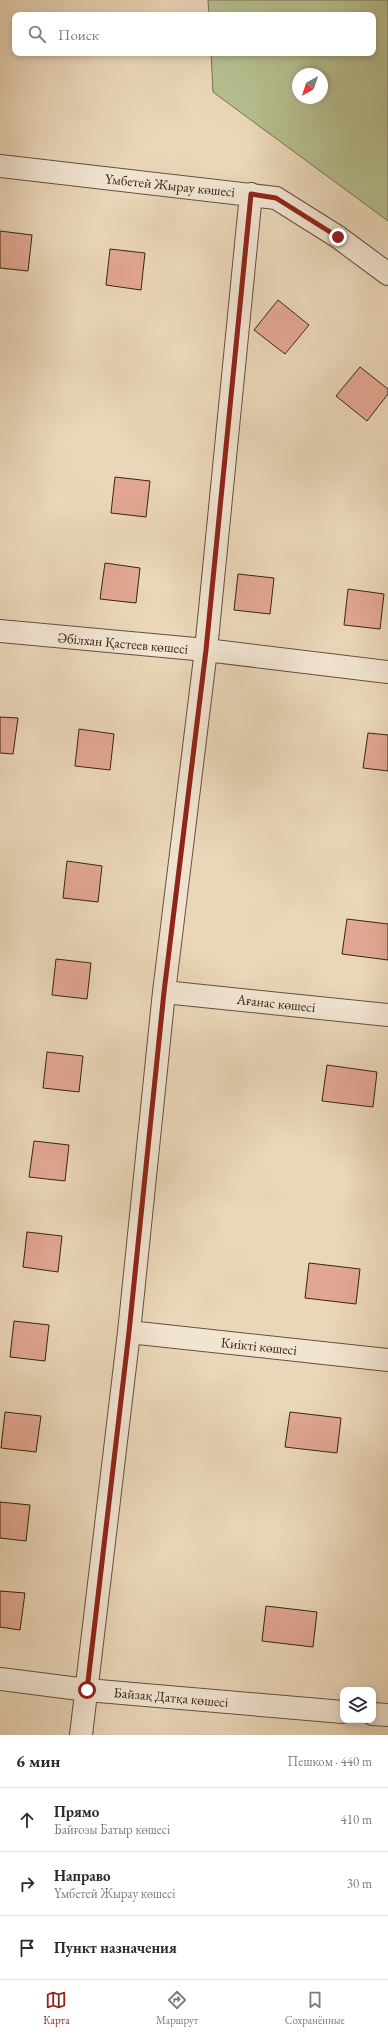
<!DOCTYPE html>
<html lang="ru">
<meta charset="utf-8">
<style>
body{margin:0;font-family:"EB Garamond",serif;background:#f2f2f3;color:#2b2b33}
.controls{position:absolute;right:12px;bottom:12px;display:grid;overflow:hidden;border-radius:8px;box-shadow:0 2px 6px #0003}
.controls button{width:36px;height:36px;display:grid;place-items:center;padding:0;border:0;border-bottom:1px solid #e1e1e2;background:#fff;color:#2b2b33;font:20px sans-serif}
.compass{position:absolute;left:292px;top:68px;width:36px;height:36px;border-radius:50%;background:#fff;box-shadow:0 2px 6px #0003;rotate:219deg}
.stop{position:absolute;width:12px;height:12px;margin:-9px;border:3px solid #8f2418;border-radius:50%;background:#fff}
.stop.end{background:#8f2418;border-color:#fff;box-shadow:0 1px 4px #0008}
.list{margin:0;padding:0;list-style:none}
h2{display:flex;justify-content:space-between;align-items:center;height:52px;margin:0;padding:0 16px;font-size:17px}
h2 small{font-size:13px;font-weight:400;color:#7c7c81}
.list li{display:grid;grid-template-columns:26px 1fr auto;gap:12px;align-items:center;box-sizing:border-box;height:64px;padding:0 16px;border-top:1px solid #e1e1e2}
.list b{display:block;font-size:15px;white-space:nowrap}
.list p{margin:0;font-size:13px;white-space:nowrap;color:#7c7c81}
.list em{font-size:13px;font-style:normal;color:#7c7c81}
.icon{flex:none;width:22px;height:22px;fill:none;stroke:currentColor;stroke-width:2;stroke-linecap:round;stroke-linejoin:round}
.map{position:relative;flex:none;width:388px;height:1735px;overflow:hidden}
.search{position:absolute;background:#fff;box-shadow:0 2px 6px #0003;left:12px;right:12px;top:12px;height:44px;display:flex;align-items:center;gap:10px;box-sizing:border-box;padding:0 14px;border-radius:8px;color:#7c7c81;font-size:15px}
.sheet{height:244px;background:#fff}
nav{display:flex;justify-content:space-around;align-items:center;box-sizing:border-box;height:56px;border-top:1px solid #e1e1e2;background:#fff;font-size:11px;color:#7c7c81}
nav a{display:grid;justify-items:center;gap:2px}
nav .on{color:#8f2418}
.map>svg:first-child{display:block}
.green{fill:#b6be8f;stroke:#767250;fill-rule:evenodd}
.building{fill:#e2a792;stroke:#362511}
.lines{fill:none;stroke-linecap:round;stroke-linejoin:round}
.minor-casing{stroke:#63513b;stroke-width:24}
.minor{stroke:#f1e4d1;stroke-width:22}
.route{stroke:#8f2418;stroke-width:5}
.labels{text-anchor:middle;stroke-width:3;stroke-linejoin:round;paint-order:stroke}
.street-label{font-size:14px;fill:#362511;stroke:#f1e4d1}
</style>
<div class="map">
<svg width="388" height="1735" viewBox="0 0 388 1735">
<rect width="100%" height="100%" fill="#ead6b8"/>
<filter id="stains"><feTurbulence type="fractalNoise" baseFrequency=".005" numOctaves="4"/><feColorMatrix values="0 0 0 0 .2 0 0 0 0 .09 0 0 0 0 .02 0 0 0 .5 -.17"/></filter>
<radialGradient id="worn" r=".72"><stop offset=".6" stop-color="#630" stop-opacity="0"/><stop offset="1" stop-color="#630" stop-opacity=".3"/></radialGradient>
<path class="green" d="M208,0H388V221L213,92L211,53H373V15H209ZM298,74H322V98H298Z"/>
<path class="building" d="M0,231L32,235L28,271L0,268Z
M110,249L145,253L141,290L106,285Z
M278,300L309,325L285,354L254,330Z
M360,367L388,389V394L367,421L336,396Z
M115,477L150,481L146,517L111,513Z
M105,563L140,568L136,603L100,599Z
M238,574L274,578L270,614L234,610Z
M348,589L384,594L380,629L344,625Z
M0,717L18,718L13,754L0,753Z
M79,729L114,734L110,770L75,766Z
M368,733L388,735V771L363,768Z
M67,861L102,866L98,902L63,898Z
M347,919L388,924V960L342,954Z
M56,959L91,963L87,999L52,995Z
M47,1052L83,1056L79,1092L43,1088Z
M327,1065L377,1072L373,1107L322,1101Z
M34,1141L69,1145L65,1181L29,1177Z
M27,1232L62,1236L58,1272L23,1267Z
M309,1263L360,1269L356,1304L305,1298Z
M14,1321L49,1325L45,1361L10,1357Z
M5,1412L41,1416L36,1452L1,1448Z
M290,1412L341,1418L337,1453L285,1447Z
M0,1502L30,1505L26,1541L0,1538Z
M0,1591L25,1593L20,1630L0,1627Z
M266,1606L317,1612L313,1647L262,1641Z"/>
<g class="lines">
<defs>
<path id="minor" d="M0,166L276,198L338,237L388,274
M0,631L206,650L388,672
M164,992L388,1015
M129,1332L388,1360
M0,1679L87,1690L343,1712
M373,1714L388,1715
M81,1735L129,1332L164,992L206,650L251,194"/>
</defs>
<use href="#minor" class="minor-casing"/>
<use href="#minor" class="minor"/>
</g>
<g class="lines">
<path class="route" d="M87,1690L129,1332L164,992L206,650L251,194L276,198L338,237"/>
</g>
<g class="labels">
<g class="street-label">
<text transform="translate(170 185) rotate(6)" y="5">Үмбетей Жырау көшесі</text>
<text transform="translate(123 643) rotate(5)" y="5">Әбілхан Қастеев көшесі</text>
<text transform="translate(276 1003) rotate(6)" y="5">Ағанас көшесі</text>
<text transform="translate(259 1346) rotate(6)" y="5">Киікті көшесі</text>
<text transform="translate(171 1697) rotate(5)" y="5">Байзақ Датқа көшесі</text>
</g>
</g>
<rect width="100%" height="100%" filter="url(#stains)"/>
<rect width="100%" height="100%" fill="url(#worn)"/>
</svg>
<div class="controls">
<button><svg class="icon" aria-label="layers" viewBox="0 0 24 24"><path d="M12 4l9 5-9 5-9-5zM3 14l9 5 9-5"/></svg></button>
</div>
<svg class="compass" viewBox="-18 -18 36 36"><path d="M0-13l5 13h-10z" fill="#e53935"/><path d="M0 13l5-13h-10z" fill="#7c7c81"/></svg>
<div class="stop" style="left:87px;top:1690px"></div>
<div class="stop end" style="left:338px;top:237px"></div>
<div class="search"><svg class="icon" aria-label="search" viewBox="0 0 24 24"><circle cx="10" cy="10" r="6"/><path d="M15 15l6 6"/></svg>Поиск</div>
</div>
<section class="sheet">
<h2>6 мин<small>Пешком · 440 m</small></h2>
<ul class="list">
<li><svg class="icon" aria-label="ahead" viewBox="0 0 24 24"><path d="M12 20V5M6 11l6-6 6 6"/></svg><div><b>Прямо</b><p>Байғозы Батыр көшесі</p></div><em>410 m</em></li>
<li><svg class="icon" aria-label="right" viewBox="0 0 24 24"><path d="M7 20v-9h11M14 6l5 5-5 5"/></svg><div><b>Направо</b><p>Үмбетей Жырау көшесі</p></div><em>30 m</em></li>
<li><svg class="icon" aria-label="arrive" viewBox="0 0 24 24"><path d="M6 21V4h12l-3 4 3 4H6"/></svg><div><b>Пункт назначения</b></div></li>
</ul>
</section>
<nav>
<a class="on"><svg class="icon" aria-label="map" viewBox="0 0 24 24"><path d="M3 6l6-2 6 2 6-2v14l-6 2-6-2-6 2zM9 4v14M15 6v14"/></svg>Карта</a>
<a><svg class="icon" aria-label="directions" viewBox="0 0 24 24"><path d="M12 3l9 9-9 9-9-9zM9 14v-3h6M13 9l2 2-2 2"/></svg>Маршрут</a>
<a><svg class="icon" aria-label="saved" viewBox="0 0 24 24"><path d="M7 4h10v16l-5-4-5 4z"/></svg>Сохранённые</a>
</nav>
